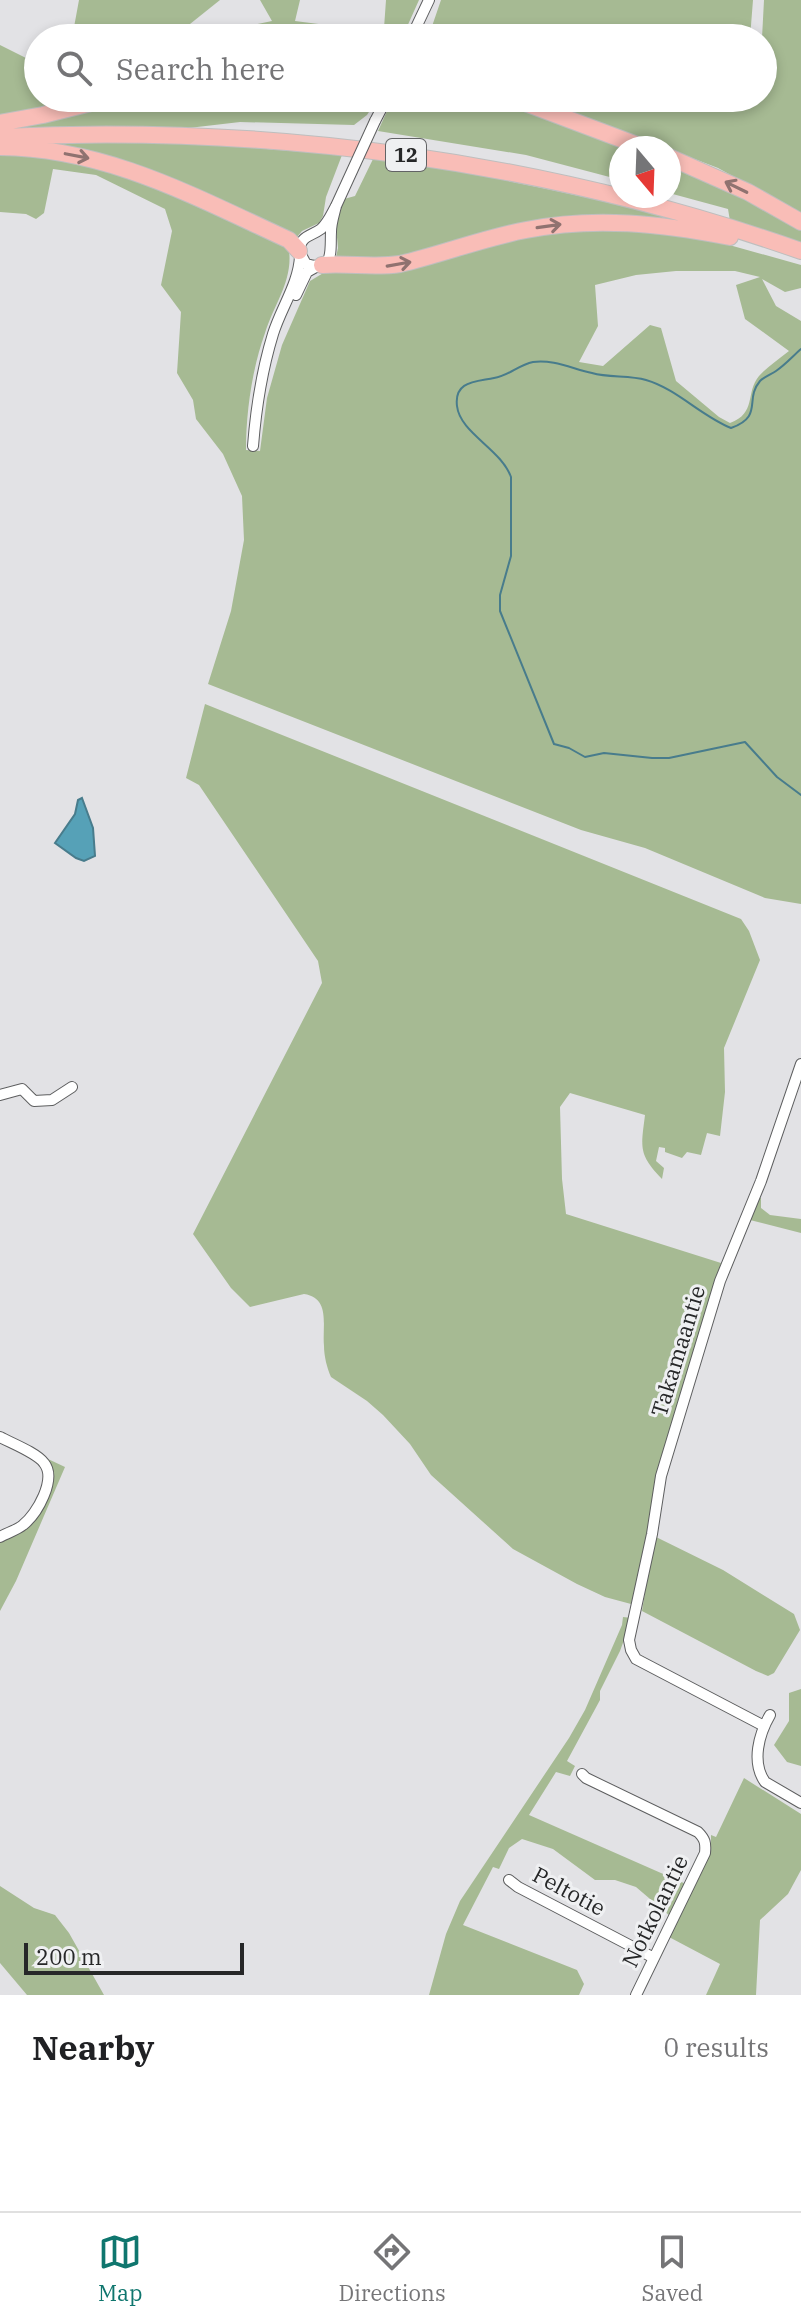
<!DOCTYPE html>
<style>
body{margin:0;font-family:"IBM Plex Serif",serif;background:#f2f2f2;color:#202124}
.compass{position:absolute;left:609px;top:136px;width:72px;height:72px;border-radius:50%;background:#fff;box-shadow:0 4px 12px #0003;rotate:161deg}
.scale{position:absolute;left:24px;bottom:20px;width:220px;box-sizing:border-box;padding-left:8px;border:4px solid #262728;border-top:0;font-size:22px;line-height:28px;white-space:nowrap;color:#262728;-webkit-text-stroke:6px #eff0f2;paint-order:stroke}
.list{margin:0;padding:0;list-style:none}
h2{display:flex;justify-content:space-between;align-items:center;height:104px;margin:0;padding:0 32px;font-size:34px}
h2 small{font-size:26px;font-weight:400;color:#757577}
.icon{flex:none;width:44px;height:44px;fill:none;stroke:currentColor;stroke-width:2;stroke-linecap:round;stroke-linejoin:round}
.map{position:relative;flex:none;width:801px;height:1995px;overflow:hidden}
.search{position:absolute;background:#fff;box-shadow:0 4px 12px #0003;left:24px;right:24px;top:24px;height:88px;display:flex;align-items:center;gap:20px;box-sizing:border-box;padding:0 28px;border-radius:44px;color:#757577;font-size:30px}
.sheet{height:216px;background:#fff}
nav{display:flex;justify-content:space-around;align-items:center;box-sizing:border-box;height:112px;border-top:2px solid #e0e0e0;background:#fff;font-size:22px;color:#757577}
nav a{display:grid;justify-items:center;gap:4px}
nav .on{color:#0f766e}
.map>svg:first-child{display:block}
.green{fill:#a6ba93;fill-rule:evenodd}
.water{fill:#56a1b7;stroke:#487c8c;stroke-width:2}
.lines{fill:none;stroke-linecap:round;stroke-linejoin:round}
.stream{stroke:#487c8c;stroke-width:2}
.minor-casing{stroke:#5d5e5f;stroke-width:12}
.highway-casing{stroke:#bebebe;stroke-width:18}
.minor{stroke:#fff;stroke-width:10}
.highway{stroke:#f9bdb7;stroke-width:16}
.minor-bridge-casing{stroke:#5d5e5f;stroke-width:12;stroke-linecap:butt}
.minor-bridge{stroke:#fff;stroke-width:10}
.oneway{stroke:#907270}
.labels{text-anchor:middle;stroke-width:6;stroke-linejoin:round;paint-order:stroke}
.shield{fill:#eff0f2;stroke:#626365;stroke-width:2}
.shield-label{font-size:20px;font-weight:bold;fill:#262728}
.street-label{font-size:22px;fill:#262728;stroke:#eff0f2}
</style>
<div class="map">
<svg width="801" height="1995" viewBox="0 0 801 1995">
<rect width="100%" height="100%" fill="#e2e2e5"/>
<path class="green" d="M79,0H220L180,32L175,38H72Z
M260,0H300L295,21L381,32L384,28L386,0H419L402,38H209L243,27L272,21Z
M441,0H753L750,38H428Z
M764,0H801V214L718,168L536,98H763V88H766L762,38Z
M0,45L38,64V98H87L0,117Z
M124,98H378L367,115L354,125L240,122L180,129H7Z
M393,98H499L630,148H621V180L526,155L378,131Z
M76,142L205,144L342,155L326,197L323,216L319,223L302,231L296,238L34,144Z
M0,153H12L105,168L175,196L283,245L289,250C293,281 274,304 265,333C252,369 246,413 246,450L260,451L267,398L282,345L310,281L325,272L571,228L644,229L715,241L801,265V288L785,292L762,279L776,306L801,321V904L765,898L645,848L581,830L208,684L231,611L244,540L242,496L223,454L196,419L193,400L177,373L181,312L161,285L172,231L165,209L96,175L53,169L44,213L36,219L26,214L0,212ZM676,271H735L760,277L736,285L745,319L789,351C779,359 767,367 759,376C745,393 757,413 730,423L719,417L676,381L661,328L650,325L603,366L579,362L598,326L595,285L636,275Z
M374,157C479,174 581,194 683,221L644,218L387,261L336,257L338,248L336,226L344,199L355,196Z
M669,163L706,177L801,228V243L730,221L728,209L669,193Z
M205,704L741,919L749,931L760,960L724,1048L725,1092L720,1136L707,1133L701,1155L687,1152L682,1158L665,1152V1148L659,1147L656,1161L664,1168L662,1179C638,1154 641,1148 645,1115L570,1093L560,1107L562,1179L566,1214L721,1263L631,1604L605,1597L577,1584L513,1549L431,1475L410,1444L383,1415L367,1401L331,1377C327,1368 324,1356 324,1346C322,1326 331,1298 304,1294L250,1307L231,1288L193,1234L322,983L318,961L199,785L186,778Z
M757,1197L761,1198V1208L770,1215L801,1219V1233L750,1220Z
M48,1459L65,1467L16,1581L0,1611V1540L46,1499L49,1466Z
M654,1536L723,1570L794,1614L800,1630L774,1673L768,1676L756,1671L642,1611Z
M623,1617L632,1618L620,1651L600,1691V1700L567,1761L575,1766L570,1776L556,1772L529,1815L686,1884L670,1916L636,1887L615,1880H595L553,1849L522,1839L509,1848L499,1869L493,1867L463,1925L577,1970L584,1984L579,1995H429L446,1934L460,1901L569,1738L585,1710L622,1625Z
M801,1689V1766L787,1762L774,1745L789,1721V1693Z
M744,1778L801,1814V1870L788,1894L760,1920L756,1995H706L720,1964L669,1937L711,1848V1835L716,1837Z
M0,1886L34,1908L55,1915L69,1933L104,1995H27L0,1963Z"/>
<path class="water" d="M82,798L93,828L95,856L84,861L76,858L55,843L75,814L78,800Z"/>
<g class="lines">
<path class="stream" d="M801,349C793,356 785,365 776,371C772,374 764,377 760,381C744,400 764,416 731,428C701,416 677,389 646,380C629,375 609,378 592,373C573,369 553,359 533,362C518,365 509,376 494,378C475,382 454,381 457,406C460,433 501,449 511,477V556L500,595V611L554,744L569,748L585,757L604,753L652,758H669L745,742L777,777L801,795"/>
<defs>
<path id="minor" d="M411,38L429,0
M375,121L387,98
M336,206C334,215 331,223 331,232C330,250 335,273 306,264L299,251C301,235 310,237 321,229C328,223 332,213 336,206Z
M296,295L307,272L316,267
M253,446C256,408 262,370 273,334C281,308 299,283 300,256
M0,1095L22,1089L34,1101L52,1100L72,1087
M0,1437C11,1443 37,1453 44,1463C57,1479 37,1514 23,1525C17,1530 7,1533 0,1537
M770,1715C759,1734 751,1762 765,1782L801,1803
M764,1726L636,1659L631,1650L629,1640L652,1534L661,1476L720,1281L761,1181L801,1064
M582,1774L586,1778L698,1832C705,1839 706,1843 705,1853L636,1995
M509,1880L518,1887L654,1958"/>
<path id="highway" d="M512,98L645,148
M0,123L43,115L111,98
M0,137C271,124 545,161 801,251
M0,147C107,148 195,197 289,240L299,251
M669,157L748,192L801,222
M322,265C349,263 374,268 400,264C443,254 483,238 526,230C595,216 662,224 730,237"/>
</defs>
<use href="#minor" class="minor-casing"/>
<use href="#highway" class="highway-casing"/>
<use href="#minor" class="minor"/>
<use href="#highway" class="highway"/>
<defs>
<path id="minor-bridge" d="M336,206L375,121"/>
</defs>
<use href="#minor-bridge" class="minor-bridge-casing"/>
<use href="#minor-bridge" class="minor-bridge"/>
</g>
<defs><path id="oneway-shaft" d="M-6 0H5M1.5-3L5.5 0L1.5 3" fill="none" stroke-width="1.6" stroke-linecap="round" stroke-linejoin="round" transform="scale(2)"/></defs>
<g class="oneway">
<use href="#oneway-shaft" transform="translate(77 156) rotate(11)"/>
<use href="#oneway-shaft" transform="translate(736 187) rotate(-154)"/>
<use href="#oneway-shaft" transform="translate(549 226) rotate(-8)"/>
<use href="#oneway-shaft" transform="translate(399 264) rotate(-10)"/>
</g>
<g class="labels">
<rect class="shield" x="386" y="139" width="40" height="32" rx="6"/>
<g class="shield-label">
<text x="406" y="162">12</text>
</g>
<g class="street-label">
<text transform="translate(678 1351) rotate(-73)" y="8">Takamaantie</text>
<text transform="translate(569 1891) rotate(28)" y="8">Peltotie</text>
<text transform="translate(655 1911) rotate(-64)" y="8">Notkolantie</text>
</g>
</g>
</svg>
<svg class="compass" viewBox="-18 -18 36 36"><path d="M0-13l5 13h-10z" fill="#e53935"/><path d="M0 13l5-13h-10z" fill="#757577"/></svg>
<div class="scale">200 m</div>
<div class="search"><svg class="icon" aria-label="search" viewBox="0 0 24 24"><circle cx="10" cy="10" r="6"/><path d="M15 15l6 6"/></svg>Search here</div>
</div>
<section class="sheet">
<h2>Nearby<small>0 results</small></h2>
<ul class="list">
</ul>
</section>
<nav>
<a class="on"><svg class="icon" aria-label="map" viewBox="0 0 24 24"><path d="M3 6l6-2 6 2 6-2v14l-6 2-6-2-6 2zM9 4v14M15 6v14"/></svg>Map</a>
<a><svg class="icon" aria-label="directions" viewBox="0 0 24 24"><path d="M12 3l9 9-9 9-9-9zM9 14v-3h6M13 9l2 2-2 2"/></svg>Directions</a>
<a><svg class="icon" aria-label="saved" viewBox="0 0 24 24"><path d="M7 4h10v16l-5-4-5 4z"/></svg>Saved</a>
</nav>
